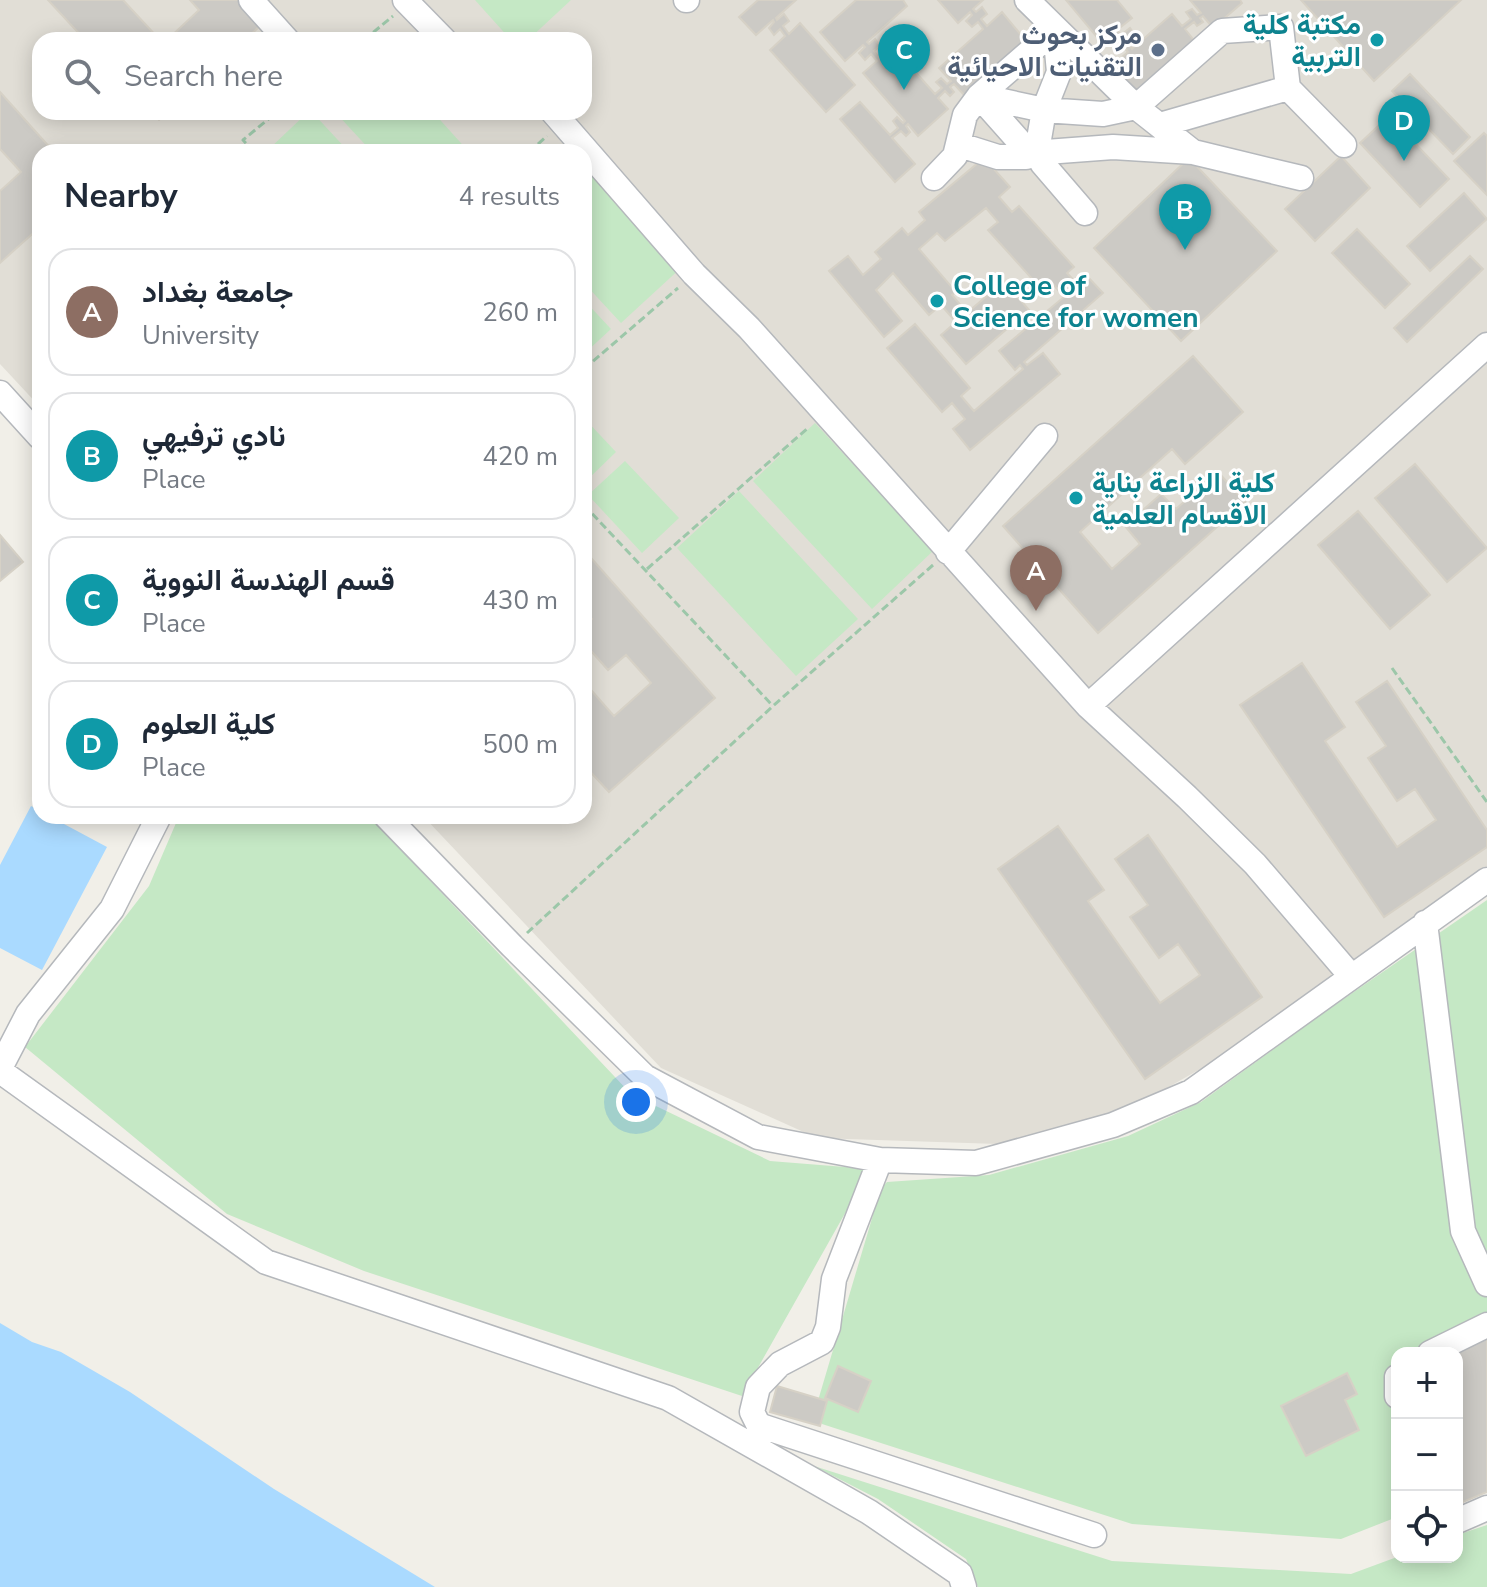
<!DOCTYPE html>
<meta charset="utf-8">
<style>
body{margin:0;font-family:"Nunito Sans",Vazirmatn,sans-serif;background:#f2f2f3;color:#1f2937}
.controls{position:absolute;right:24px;bottom:24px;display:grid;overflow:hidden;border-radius:16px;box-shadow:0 4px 20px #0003}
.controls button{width:72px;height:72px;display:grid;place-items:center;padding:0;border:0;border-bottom:2px solid #e0e1e3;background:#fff;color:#1f2937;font:40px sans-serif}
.you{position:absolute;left:636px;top:1102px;width:28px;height:28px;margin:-20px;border:6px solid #fff;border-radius:50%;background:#1a73e8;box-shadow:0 0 0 12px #1a73e833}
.badge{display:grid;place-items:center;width:52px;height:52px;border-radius:50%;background:#0b8043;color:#fff;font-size:26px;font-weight:700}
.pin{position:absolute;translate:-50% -66px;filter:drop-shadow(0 2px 4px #0008)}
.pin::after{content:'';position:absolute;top:42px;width:28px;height:24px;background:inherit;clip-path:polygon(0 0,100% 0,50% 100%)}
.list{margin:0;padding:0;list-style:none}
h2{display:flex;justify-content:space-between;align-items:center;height:104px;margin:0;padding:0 32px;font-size:34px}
h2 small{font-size:26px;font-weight:400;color:#747a83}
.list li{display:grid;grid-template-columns:52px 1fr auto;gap:24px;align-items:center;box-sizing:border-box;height:128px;margin:0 16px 16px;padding:0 16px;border:2px solid #e0e1e3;border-radius:24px}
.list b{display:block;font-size:30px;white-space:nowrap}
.list p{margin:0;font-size:26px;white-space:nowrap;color:#747a83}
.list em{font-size:26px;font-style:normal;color:#747a83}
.icon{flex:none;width:44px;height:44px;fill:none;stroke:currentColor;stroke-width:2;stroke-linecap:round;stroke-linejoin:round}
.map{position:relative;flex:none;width:1487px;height:1587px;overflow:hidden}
.search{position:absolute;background:#fff;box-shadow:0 4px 20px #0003;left:32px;top:32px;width:560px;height:88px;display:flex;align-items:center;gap:20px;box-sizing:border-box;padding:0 28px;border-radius:24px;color:#747a83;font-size:30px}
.panel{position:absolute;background:#fff;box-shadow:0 4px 20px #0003;left:32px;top:144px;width:560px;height:680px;border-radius:24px}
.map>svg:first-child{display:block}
.education{fill:#e1ded6;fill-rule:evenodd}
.green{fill:#c5e8c5}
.water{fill:#aadaff}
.building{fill:#cccac5;stroke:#d6d1c6;stroke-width:2}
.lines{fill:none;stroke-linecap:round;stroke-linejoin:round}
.minor-casing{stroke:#b5b8bc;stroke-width:27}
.path{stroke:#9cc7a9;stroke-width:3;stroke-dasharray:8 4;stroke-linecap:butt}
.minor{stroke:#fff;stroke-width:24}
.culture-dot{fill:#0f9aa8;stroke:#fff;stroke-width:3}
.service-dot{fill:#5c6f8a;stroke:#fff;stroke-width:3}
.labels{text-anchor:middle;stroke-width:6;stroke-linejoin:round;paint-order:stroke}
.culture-label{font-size:28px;font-weight:bold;fill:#0d838f;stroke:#fff;text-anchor:start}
.service-label{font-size:28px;font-weight:bold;fill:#4e5e75;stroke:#fff;text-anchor:end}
</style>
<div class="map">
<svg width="1487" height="1587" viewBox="0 0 1487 1587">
<rect width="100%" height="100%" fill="#f1efe8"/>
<path class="education" d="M0,0H1487V866L1209,1064L1109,1121L998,1144L817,1138L661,1068L423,816H584V152H40V407L0,364ZM40,40H584V112H40Z"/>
<path class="green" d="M475,0H571L528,40H511Z
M308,112H312L349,152H274L270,148Z
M335,112H433L469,152H372Z
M584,159L683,266L621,323L584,283Z
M584,300L611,329L584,354Z
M584,418L616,452L584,483Z
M815,423L933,551L872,609L753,481Z
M625,461L679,518L642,553L588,495Z
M739,491L858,619L796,676L677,548Z
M179,816H369L631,1094L770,1161L870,1169L742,1396L364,1271L227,1214L25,1047L149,886Z
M1487,900V1482L1457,1494V1353H1397V1517L1341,1539L1132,1524L822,1424L817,1415V1404L881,1188L887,1182L989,1175L1128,1136L1201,1102L1319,1016Z
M814,1466L1112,1561L1351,1574L1397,1557H1457V1535L1487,1525V1587H978L966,1559L878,1499Z"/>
<path class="water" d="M31,806L40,811V816H49L107,847L42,970L0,948V865Z
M0,1323L32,1342L61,1352L130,1392L274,1489L435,1587H0Z"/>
<path class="building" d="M48,0H123L160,40H85Z
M190,0H242L263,23L245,40H167L199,10Z
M758,0H796L776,18L777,20L784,14L789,21L783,26L789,34L800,23L855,85L826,112L770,50L785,36L780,29L774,35L769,28L774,22L773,20L756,35L739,17Z
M856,0H903L907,6L867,42L869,44L875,39L880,46L874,51L880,59L893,47L935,94L942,88L936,82L941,78L947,84L951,81L939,68L983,29L978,22L972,27L966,21L972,15L970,12L958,23L938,0H983L973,9L976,12L982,7L987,14L981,19L987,26L1002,12L1026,41L965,96L954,84L950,87L954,92L950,96L945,91L938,98L948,109L918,136L908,124L906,126L910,132L906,136L901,131L892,138L915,164L895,182L840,119L860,102L890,135L898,128L893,121L897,117L903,123L905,121L863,73L877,61L871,54L865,60L859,53L865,47L863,45L845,61L820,32Z
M1066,0H1117L1132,18L1117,30L1121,35L1130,28L1135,35L1127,42L1132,49L1172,14L1182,26L1191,19L1186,12L1192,9L1197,15L1201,13L1190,0H1240L1242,3L1213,28L1203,16L1200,18L1203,22L1197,26L1194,22L1185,29L1197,44L1133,98L1109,68L1128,52L1123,46L1119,49L1113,41L1117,38L1113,33L1102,43Z
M1301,0H1461L1374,81Z
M1410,74L1470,137L1453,154L1392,91Z
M0,92L54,152H40V227L0,263V191L21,172L0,149Z
M151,112H168L159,120Z
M1389,116L1449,179L1420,207L1360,143Z
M1484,133L1487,136V195L1454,161Z
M1341,156L1370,188L1315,241L1285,209Z
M984,158L1010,187L999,197L1012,212L1019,206L1074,267L1067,273L1078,285L1088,277L1103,293L1024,362L1027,365L1043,353L1060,374L970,450L953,429L965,419L952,403L942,412L887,348L915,324L970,388L961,396L974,411L1023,369L1020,365L1015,370L999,351L1064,297L1053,284L1044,292L988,230L998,222L986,208L945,241L937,233L919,249L956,292L952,295L967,313L1004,281L1029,310L966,364L941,335L956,322L941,305L929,315L893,273L876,290L902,321L884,337L829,271L848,256L863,275L881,259L875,252L902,228L908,235L925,220L919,212Z
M1189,158L1277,251L1181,341L1094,248Z
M1464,193L1487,219L1430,271L1407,246Z
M1357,229L1410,284L1385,308L1332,253Z
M1470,256L1483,269L1407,342L1394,328Z
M1193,356L1243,412L1185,464L1172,449L1080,532L1112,569L1140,544L1125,526L1161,494L1176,509L1218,472L1245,502L1098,633L1003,526Z
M1415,464L1487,548L1447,582L1375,498Z
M1358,511L1430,595L1390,629L1318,545Z
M0,535L23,562L0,581Z
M584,550L715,698L609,792L584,765V682L614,716L651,683L626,655L608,670L584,643V626L592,619L584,611Z
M1302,663L1345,727L1325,741L1397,847L1436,820L1415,789L1397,801L1368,758L1386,746L1356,702L1387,681L1487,830V847L1384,917L1240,705Z
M1058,826L1104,890L1088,901L1160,1003L1200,975L1178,944L1159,958L1130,917L1148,905L1115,859L1148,835L1262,997L1145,1079L998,869Z
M1487,1337V1492L1463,1502L1457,1487V1353Z
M838,1366L871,1381L858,1412L825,1398Z
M1347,1373L1357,1394L1345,1400L1359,1430L1306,1456L1281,1406Z
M777,1386L827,1401L820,1426L770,1412Z"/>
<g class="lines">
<defs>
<path id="minor" d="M251,0L287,40
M405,0L444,40
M686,0H687
M1027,0L1136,107L1193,152L1301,178
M979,96L1044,110L1103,114L1136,107L1222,31L1281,27L1288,88L1344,145
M979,96L1027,150
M553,112L694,274L749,328L1088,706L1187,797L1255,864L1351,976
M1160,125L1288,88
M960,145L998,157H1026
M1038,145L1044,110L1059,72L1055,30
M1046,152L1113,147L1193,152
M1042,163L1085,213
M934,178L955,156L965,115L979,96L1055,30
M0,393L40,437
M948,552L1045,436
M1088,706L1487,345
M386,816L512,946L645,1077L758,1137L880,1160L976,1163L1113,1125L1191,1092L1487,880
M1425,923L1463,1231L1487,1284
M0,1068L28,1014L112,909L159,816
M0,1071L266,1262L668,1398L869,1512L960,1574L964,1587
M880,1160L834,1279L828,1327L822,1342L780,1364L758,1387L752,1412L758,1424L764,1427L1094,1535
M1430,1353L1487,1325
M1397,1377V1396
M1457,1521L1487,1508"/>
</defs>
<use href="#minor" class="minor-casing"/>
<path class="path" d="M364,40L393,16
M254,152L243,140L277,112
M529,152L547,136
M584,369L678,288
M584,505L773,706
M647,569L809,427
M1392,668L1487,802
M527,933L773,706L933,565"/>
<use href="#minor" class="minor"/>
</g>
<g class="culture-dot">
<circle cx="1377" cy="40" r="8"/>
<circle cx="937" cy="301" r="8"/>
<circle cx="1076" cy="498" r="8"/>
</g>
<circle class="service-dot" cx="1158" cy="50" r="8"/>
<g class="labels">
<g class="culture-label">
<text x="1361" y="34" text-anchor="end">مكتبة كلية<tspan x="1361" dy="32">التربية</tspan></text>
<text x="953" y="295">College of<tspan x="953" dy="32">Science for women</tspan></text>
<text x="1092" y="492">كلية الزراعة بناية<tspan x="1092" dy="32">الاقسام العلمية</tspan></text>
</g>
<g class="service-label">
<text x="1142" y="44">مركز بحوث<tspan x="1142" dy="32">التقنيات الاحيائية</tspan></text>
</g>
</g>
</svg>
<div class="controls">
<button>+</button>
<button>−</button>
<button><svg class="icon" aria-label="locate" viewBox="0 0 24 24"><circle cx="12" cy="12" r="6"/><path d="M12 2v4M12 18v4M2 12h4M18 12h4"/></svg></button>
</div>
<div class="you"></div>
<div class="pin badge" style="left:1036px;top:611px;background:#8d6e63">A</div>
<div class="pin badge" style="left:1185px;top:250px;background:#0f9aa8">B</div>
<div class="pin badge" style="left:904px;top:90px;background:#0f9aa8">C</div>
<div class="pin badge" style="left:1404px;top:161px;background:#0f9aa8">D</div>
<div class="search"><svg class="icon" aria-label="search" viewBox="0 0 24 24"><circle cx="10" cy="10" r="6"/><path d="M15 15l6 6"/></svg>Search here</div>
<section class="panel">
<h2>Nearby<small>4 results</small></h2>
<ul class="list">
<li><span class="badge" style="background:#8d6e63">A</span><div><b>جامعة بغداد</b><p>University</p></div><em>260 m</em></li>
<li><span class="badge" style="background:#0f9aa8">B</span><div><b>نادي ترفيهي</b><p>Place</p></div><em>420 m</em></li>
<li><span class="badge" style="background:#0f9aa8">C</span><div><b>قسم الهندسة النووية</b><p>Place</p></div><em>430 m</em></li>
<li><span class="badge" style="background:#0f9aa8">D</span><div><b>كلية العلوم</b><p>Place</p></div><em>500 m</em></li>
</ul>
</section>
</div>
